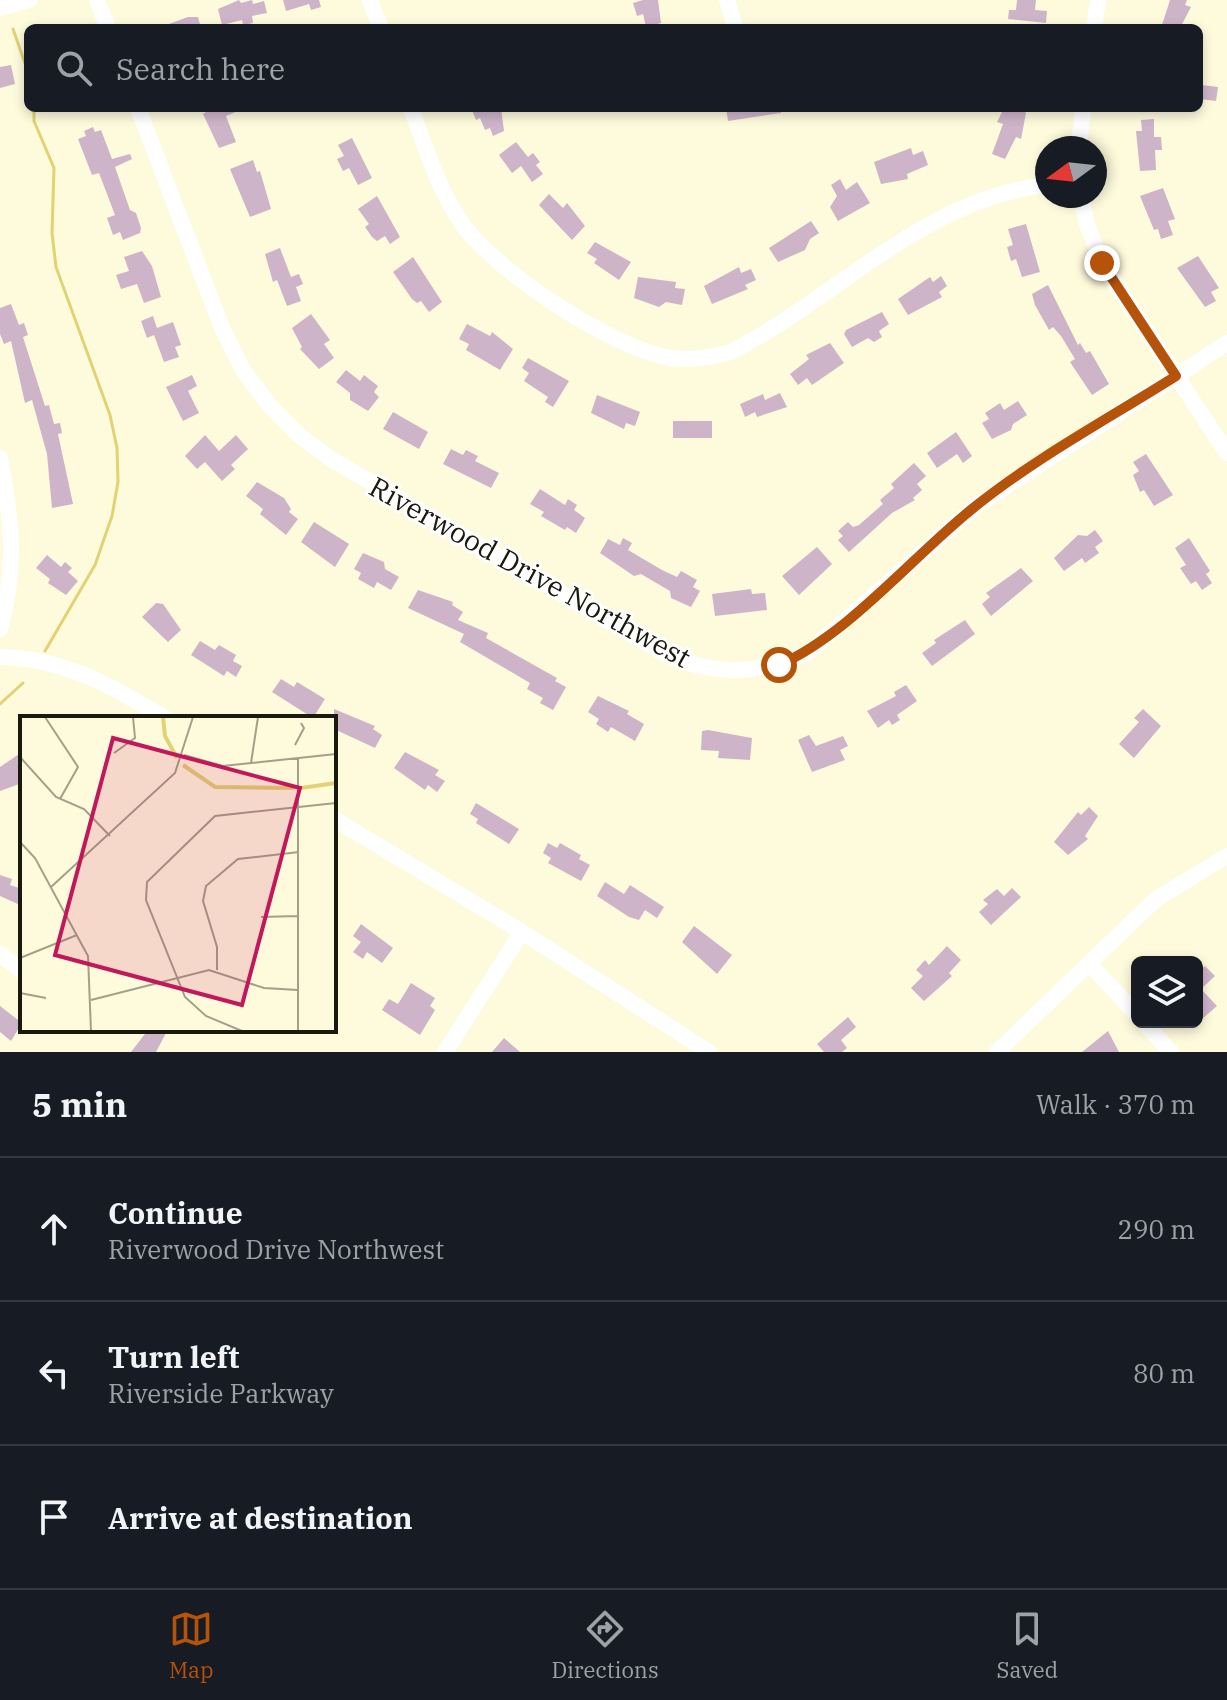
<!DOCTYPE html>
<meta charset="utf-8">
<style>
body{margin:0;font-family:"IBM Plex Serif",serif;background:#242831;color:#f1f3f6}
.controls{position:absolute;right:24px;bottom:24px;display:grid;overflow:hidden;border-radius:12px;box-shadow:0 4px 12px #0003}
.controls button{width:72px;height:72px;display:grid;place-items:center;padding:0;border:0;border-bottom:2px solid #363941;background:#171b24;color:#f1f3f6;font:40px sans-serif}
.compass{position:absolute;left:1035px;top:136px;width:72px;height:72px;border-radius:50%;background:#171b24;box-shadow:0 4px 12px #0003;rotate:255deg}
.stop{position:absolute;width:24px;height:24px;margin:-18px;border:6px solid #b45309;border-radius:50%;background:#fff}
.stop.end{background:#b45309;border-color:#fff;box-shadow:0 2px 8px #0008}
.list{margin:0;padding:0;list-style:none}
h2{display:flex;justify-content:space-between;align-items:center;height:104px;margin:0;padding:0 32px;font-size:34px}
h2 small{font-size:26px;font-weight:400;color:#9ea1a6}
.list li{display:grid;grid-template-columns:52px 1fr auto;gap:24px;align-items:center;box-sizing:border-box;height:144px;padding:0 32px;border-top:2px solid #363941}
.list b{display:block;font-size:30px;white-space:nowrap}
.list p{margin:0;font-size:26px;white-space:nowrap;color:#9ea1a6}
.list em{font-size:26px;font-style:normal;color:#9ea1a6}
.icon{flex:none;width:44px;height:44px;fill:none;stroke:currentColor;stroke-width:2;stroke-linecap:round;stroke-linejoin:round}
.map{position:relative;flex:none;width:1227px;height:1052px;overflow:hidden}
.search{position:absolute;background:#171b24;box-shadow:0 4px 12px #0003;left:24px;right:24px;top:24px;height:88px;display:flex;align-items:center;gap:20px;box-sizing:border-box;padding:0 28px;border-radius:12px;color:#9ea1a6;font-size:30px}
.sheet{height:536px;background:#171b24}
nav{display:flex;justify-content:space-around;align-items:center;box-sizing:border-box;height:112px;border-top:2px solid #363941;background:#171b24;font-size:22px;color:#9ea1a6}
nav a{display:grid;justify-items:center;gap:4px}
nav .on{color:#b45309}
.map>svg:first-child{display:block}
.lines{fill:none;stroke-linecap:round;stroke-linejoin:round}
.stream{stroke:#e2d273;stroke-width:3}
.building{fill:#ceb4c9}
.minor{stroke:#fff;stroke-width:16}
.route{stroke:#b45309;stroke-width:10}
.labels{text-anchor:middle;stroke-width:6;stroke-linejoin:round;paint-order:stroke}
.street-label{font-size:28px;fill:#1a190e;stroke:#fff}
.inset-river{fill:none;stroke:#e2d273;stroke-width:4}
.inset-road{fill:none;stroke:#a3a08a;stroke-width:2}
.view{fill:#c2185b;fill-opacity:0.15;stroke:#c2185b;stroke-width:4}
.inset-edge{fill:none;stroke:#1a190e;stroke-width:4}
</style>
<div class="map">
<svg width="1227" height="1052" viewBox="0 0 1227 1052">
<rect width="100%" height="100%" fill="#fefadc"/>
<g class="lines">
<path class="stream" d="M13,29L28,72
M34,108V121L54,168L52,233L56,267L110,415L117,448L118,482L112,516L95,565L45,651
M0,704L23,683"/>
</g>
<path class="building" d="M239,0L241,3L252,0L253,4L264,1L267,13L252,16L253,23L243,25L242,20L222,25L218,9Z
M283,0H319L321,7L311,10L309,4L286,11Z
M643,0H658L661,23L646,27L643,14L637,16L633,3Z
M1017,0H1036L1035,10L1047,11L1046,23L1008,19L1009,10H1016Z
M1170,0H1187L1185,5L1191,7L1180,28H1161Z
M188,17H198L201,28H158Z
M11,65L15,84L0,88V67Z
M1202,85L1218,87L1216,101L1200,99Z
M205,108H245L226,116L236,142L219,148L203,114L206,112Z
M471,108H501L504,131L493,136L490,128L485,130L480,118L476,120Z
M726,108H780L781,113L728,121Z
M1004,108H1021L1026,113L1021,139L1016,137L1005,159L992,154L1003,124L997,122Z
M1154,119V137H1161L1162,150H1155L1156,170L1140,171L1136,131H1142L1141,120Z
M93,127L95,132L101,130L112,159L130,154L132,159L115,167L130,210L136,213L141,228L140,233L123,240L120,232L113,235L107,218L115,215L99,173L92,175L78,139L86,136L84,131Z
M352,138L372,178L358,185L349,168L343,171L337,159L344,156L338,145Z
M516,142L528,157L533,153L540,162L536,165L543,174L532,182L521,166L512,173L499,155Z
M911,148L913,155L923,151L928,165L907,174L908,179L881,184L874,162Z
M253,160L257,172L260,171L271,209L250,217L230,169Z
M840,179L846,190L857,182L870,203L838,221L830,207L837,196L831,185Z
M1163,188L1175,219L1168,221L1173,235L1161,239L1158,229L1154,230L1140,196Z
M549,194L563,208L567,203L585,226L572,240L539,205Z
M377,196L400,237L390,244L385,236L377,241L372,237L365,227L369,224L358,209Z
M811,221L819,233L810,239L805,250L778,262L769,248Z
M1026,224L1040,272L1022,277L1016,259L1011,261L1007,247L1013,245L1008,229Z
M595,242L631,262L619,280L594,263L597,259L587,253Z
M280,248L291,277L299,274L303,284L296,287L301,301L287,306L277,280L273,282L265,254Z
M142,251L152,266L161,297L144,303L137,284L121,289L116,275L129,271L124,257Z
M1198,256L1219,288L1211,292L1216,301L1205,307L1177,268Z
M413,257L442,302L429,312L421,301L417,303L412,299L393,272Z
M739,267L741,273L751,269L756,280L745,285L748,289L712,304L704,286Z
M941,276L947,286L939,292L942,297L908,315L898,299L930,277L933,282Z
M638,277L676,282L675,288L685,289L682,305L666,302L659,307L634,298Z
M1048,285L1078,345L1080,343L1086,353L1090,351L1109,384L1092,395L1070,362L1075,359L1061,336L1053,327L1049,330L1035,305L1032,294Z
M11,304L19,325L24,323L28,335L23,337L45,406L49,405L54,424L60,423L62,433L58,434L73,504L52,508L47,454L32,400L25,403L11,341L4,344L0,334V308Z
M882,312L889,324L879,331L882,337L874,342L868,338L852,347L844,334L846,330Z
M311,314L330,340L324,344L334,358L319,369L300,349L302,347L292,328Z
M153,316L157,328L173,322L181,345L175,347L179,357L164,362L154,335L147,338L141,321Z
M467,324L490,336L492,332L513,349L500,370L466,350L469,344L459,339Z
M830,343L844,363L812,385L807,378L798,385L790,374L809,359L806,355Z
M528,358L569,381L553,407L545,402L548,397L524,381L529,373L522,368Z
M346,370L360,381L364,375L378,386L374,392L379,397L368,411L350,400V393L336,382Z
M192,375L197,386L188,391L199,413L183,421L166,387Z
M780,393L787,407L757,417L755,412L745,417L740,404L763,394L765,400Z
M597,395L640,412L635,426L626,423L624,429L591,413Z
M1018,401L1027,415L1013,424L1011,430L992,439L982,423L989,419L985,413L1000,403L1004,410Z
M393,412L428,432L419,449L383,429Z
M673,421H712V438H673Z
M956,432L972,456L963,463L957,454L937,468L927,453Z
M205,435L219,451L236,435L248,449L231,465L235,469L222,481L205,462L197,469L185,456Z
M451,449L463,455L466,450L478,456L475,461L499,473L491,488L443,464Z
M1146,454L1173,495L1154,506L1144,490L1140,492L1133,475L1139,471L1133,462Z
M914,463L926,476L917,484L922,490L913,498L915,500L892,513L849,552L838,540L843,536L838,531L848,522L853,527L859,525L883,504L880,500L894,488L891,484Z
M257,482L284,498L291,509L289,512L298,519L286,535L260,514L263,509L246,496Z
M540,489L565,505L568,499L577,505L574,510L585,518L576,533L567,527L565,530L541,516L544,512L530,504Z
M314,522L349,544L335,567L301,542Z
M1095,530L1103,541L1095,547L1099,553L1085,563L1082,558L1064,571L1054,558L1078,535L1087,536Z
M623,538L632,543L628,550L662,570L677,577L681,571L697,580L693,587L700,591L691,607L671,598L670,591L641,574L634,576L600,553L608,539L620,545Z
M1189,538L1210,571L1206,574L1212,583L1202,590L1196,581L1191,584L1180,568L1186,565L1175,548Z
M817,547L832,564L799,595L782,576Z
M363,553L384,562L385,569L399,577L391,590L377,582L374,588L358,579L361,573L354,569Z
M47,555L61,567L65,562L72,568L68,572L78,581L66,595L48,583L50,579L36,568Z
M1021,568L1033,581L991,616L982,604L990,597L986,593Z
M751,589L752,594L765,593L767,610L715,616L712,594Z
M418,590L453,602L452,605L463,612L458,620L488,633L486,638L557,678L555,681L566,687L553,710L540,703L543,698L527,689L530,683L460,642L464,634L408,608Z
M156,603L163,604L181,630L168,642L142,617Z
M965,620L975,634L932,666L922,653L936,643L934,640Z
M200,641L215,650L219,645L236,655L233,661L242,666L236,677L227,671L224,676L191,655Z
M281,679L294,687L297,682L325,699L313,718L272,692Z
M906,685L917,701L897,715L900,720L892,725L889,720L878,728L867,711L896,696L894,692Z
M598,696L629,711L627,714L644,724L635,741L611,727L608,732L596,724L599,719L588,712Z
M334,709L375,726L373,729L382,735L375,748L334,729Z
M1143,709L1161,726L1134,758L1119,744L1139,722L1134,718Z
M708,730L752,738L750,760L718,758L719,751L701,750L702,731Z
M809,735L816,746L843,736L848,746L840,750L845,760L812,772L798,740Z
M22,752V783L0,791V767Z
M405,752L439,770L435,775L445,781L437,792L428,785L425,790L394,768Z
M476,803L519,829L509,844L476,823L478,819L470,814Z
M1089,807L1098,816L1085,836L1088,839L1068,855L1054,842L1078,812L1081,815Z
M548,843L557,848L560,843L581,855L579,859L590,865L581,881L548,863L551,858L543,853Z
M0,875L12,879L10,885L22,889L20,905L0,896Z
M605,882L624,894L630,885L664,907L657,918L645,910L639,920L629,917L597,896Z
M1012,888L1021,897L991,925L979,912L988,904L983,900L997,889L1004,896Z
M361,924L393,948L382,963L367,952L363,959L353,952L361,942L353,936Z
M694,926L732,955L717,974L682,942Z
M947,946L961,960L949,973L952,976L924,1001L911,988L923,976L916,970L925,960L929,965Z
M1205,966L1215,976L1201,989L1217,1006L1202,1019L1197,1014V973Z
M411,983L435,998L430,1006L435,1010L420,1035L382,1010L389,999L398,1004Z
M0,1006L22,1023L11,1041L0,1032Z
M848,1017L856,1027L841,1040L847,1048L842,1052H824L817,1044Z
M148,1030L166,1033L156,1052H131Z
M1108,1031L1119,1052H1082Z
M504,1038L520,1052H492Z"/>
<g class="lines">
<path class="minor" d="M97,0L108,28
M370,0L381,28
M727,0L734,24
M0,8L29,0
M1094,28L1098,0
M138,108L222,328L243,370L270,406L300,436L331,459L665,654C716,677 758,674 809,652L976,506L1227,343
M411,108C426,148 438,190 463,225C497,272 613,349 671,358C692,361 711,357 731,352C835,299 926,197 1047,185
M1079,148L1083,108
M1081,196L1086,221L1102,263L1227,453
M0,458C12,519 17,569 0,629
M0,657C64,658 111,686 165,718
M334,819L522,932L709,1052
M0,954L22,971
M1089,963L1137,1015
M1143,1022L1171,1052
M445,1052L522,932
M997,1052L1156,899L1227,856"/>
</g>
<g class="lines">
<path class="route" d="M779,665C849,634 911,558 972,509C1035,458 1108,419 1176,376L1102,263"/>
</g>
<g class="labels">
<g class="street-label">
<text transform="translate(530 572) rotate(29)" y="10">Riverwood Drive Northwest</text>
</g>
</g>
<g transform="translate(20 716)">
<rect width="316" height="316" fill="#fefadc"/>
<path class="inset-river" d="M143,1L145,20L157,42M163,49L195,71L274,72M281,72L316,67"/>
<path class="inset-road" d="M25,1L58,51L40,83M275,29L284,12L281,7M94,37L115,22L113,1M164,39L203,50L316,38M0,41L36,81L64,93L90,120M278,42V315M231,47L238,1M0,126L15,142L68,240L71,315M31,171L155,57L173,1M241,201L278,200M0,242L57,219M197,254V231L183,185L186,170L218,143L279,136M0,277L26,282M71,284L189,254L244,272L278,274M222,315L186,300L165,281L126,184L127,166L195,100L316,87"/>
<path class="view" d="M93,22L280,72L222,289L35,239Z"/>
<rect width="316" height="316" class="inset-edge"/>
</g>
</svg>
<div class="controls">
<button><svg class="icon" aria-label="layers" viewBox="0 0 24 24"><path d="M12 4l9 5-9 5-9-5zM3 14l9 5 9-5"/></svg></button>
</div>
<svg class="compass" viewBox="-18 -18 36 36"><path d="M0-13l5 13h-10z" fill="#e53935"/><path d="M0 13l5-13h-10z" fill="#9ea1a6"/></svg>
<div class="stop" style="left:779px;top:665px"></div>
<div class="stop end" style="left:1102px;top:263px"></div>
<div class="search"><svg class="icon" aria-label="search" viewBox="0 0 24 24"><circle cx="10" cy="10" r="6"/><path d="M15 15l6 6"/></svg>Search here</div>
</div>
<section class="sheet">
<h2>5 min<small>Walk · 370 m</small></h2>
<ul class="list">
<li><svg class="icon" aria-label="ahead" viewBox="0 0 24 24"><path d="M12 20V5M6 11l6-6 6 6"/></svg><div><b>Continue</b><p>Riverwood Drive Northwest</p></div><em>290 m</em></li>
<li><svg class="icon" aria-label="left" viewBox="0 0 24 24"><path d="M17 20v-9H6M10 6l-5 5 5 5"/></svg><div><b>Turn left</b><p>Riverside Parkway</p></div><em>80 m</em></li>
<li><svg class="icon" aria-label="arrive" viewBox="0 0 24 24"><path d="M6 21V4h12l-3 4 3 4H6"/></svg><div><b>Arrive at destination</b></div></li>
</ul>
</section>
<nav>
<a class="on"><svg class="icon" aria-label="map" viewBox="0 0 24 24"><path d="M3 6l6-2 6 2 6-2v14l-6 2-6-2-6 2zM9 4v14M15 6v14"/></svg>Map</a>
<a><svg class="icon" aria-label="directions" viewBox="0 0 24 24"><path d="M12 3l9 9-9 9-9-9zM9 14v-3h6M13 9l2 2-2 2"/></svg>Directions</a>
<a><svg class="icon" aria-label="saved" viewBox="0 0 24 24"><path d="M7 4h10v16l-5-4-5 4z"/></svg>Saved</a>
</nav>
